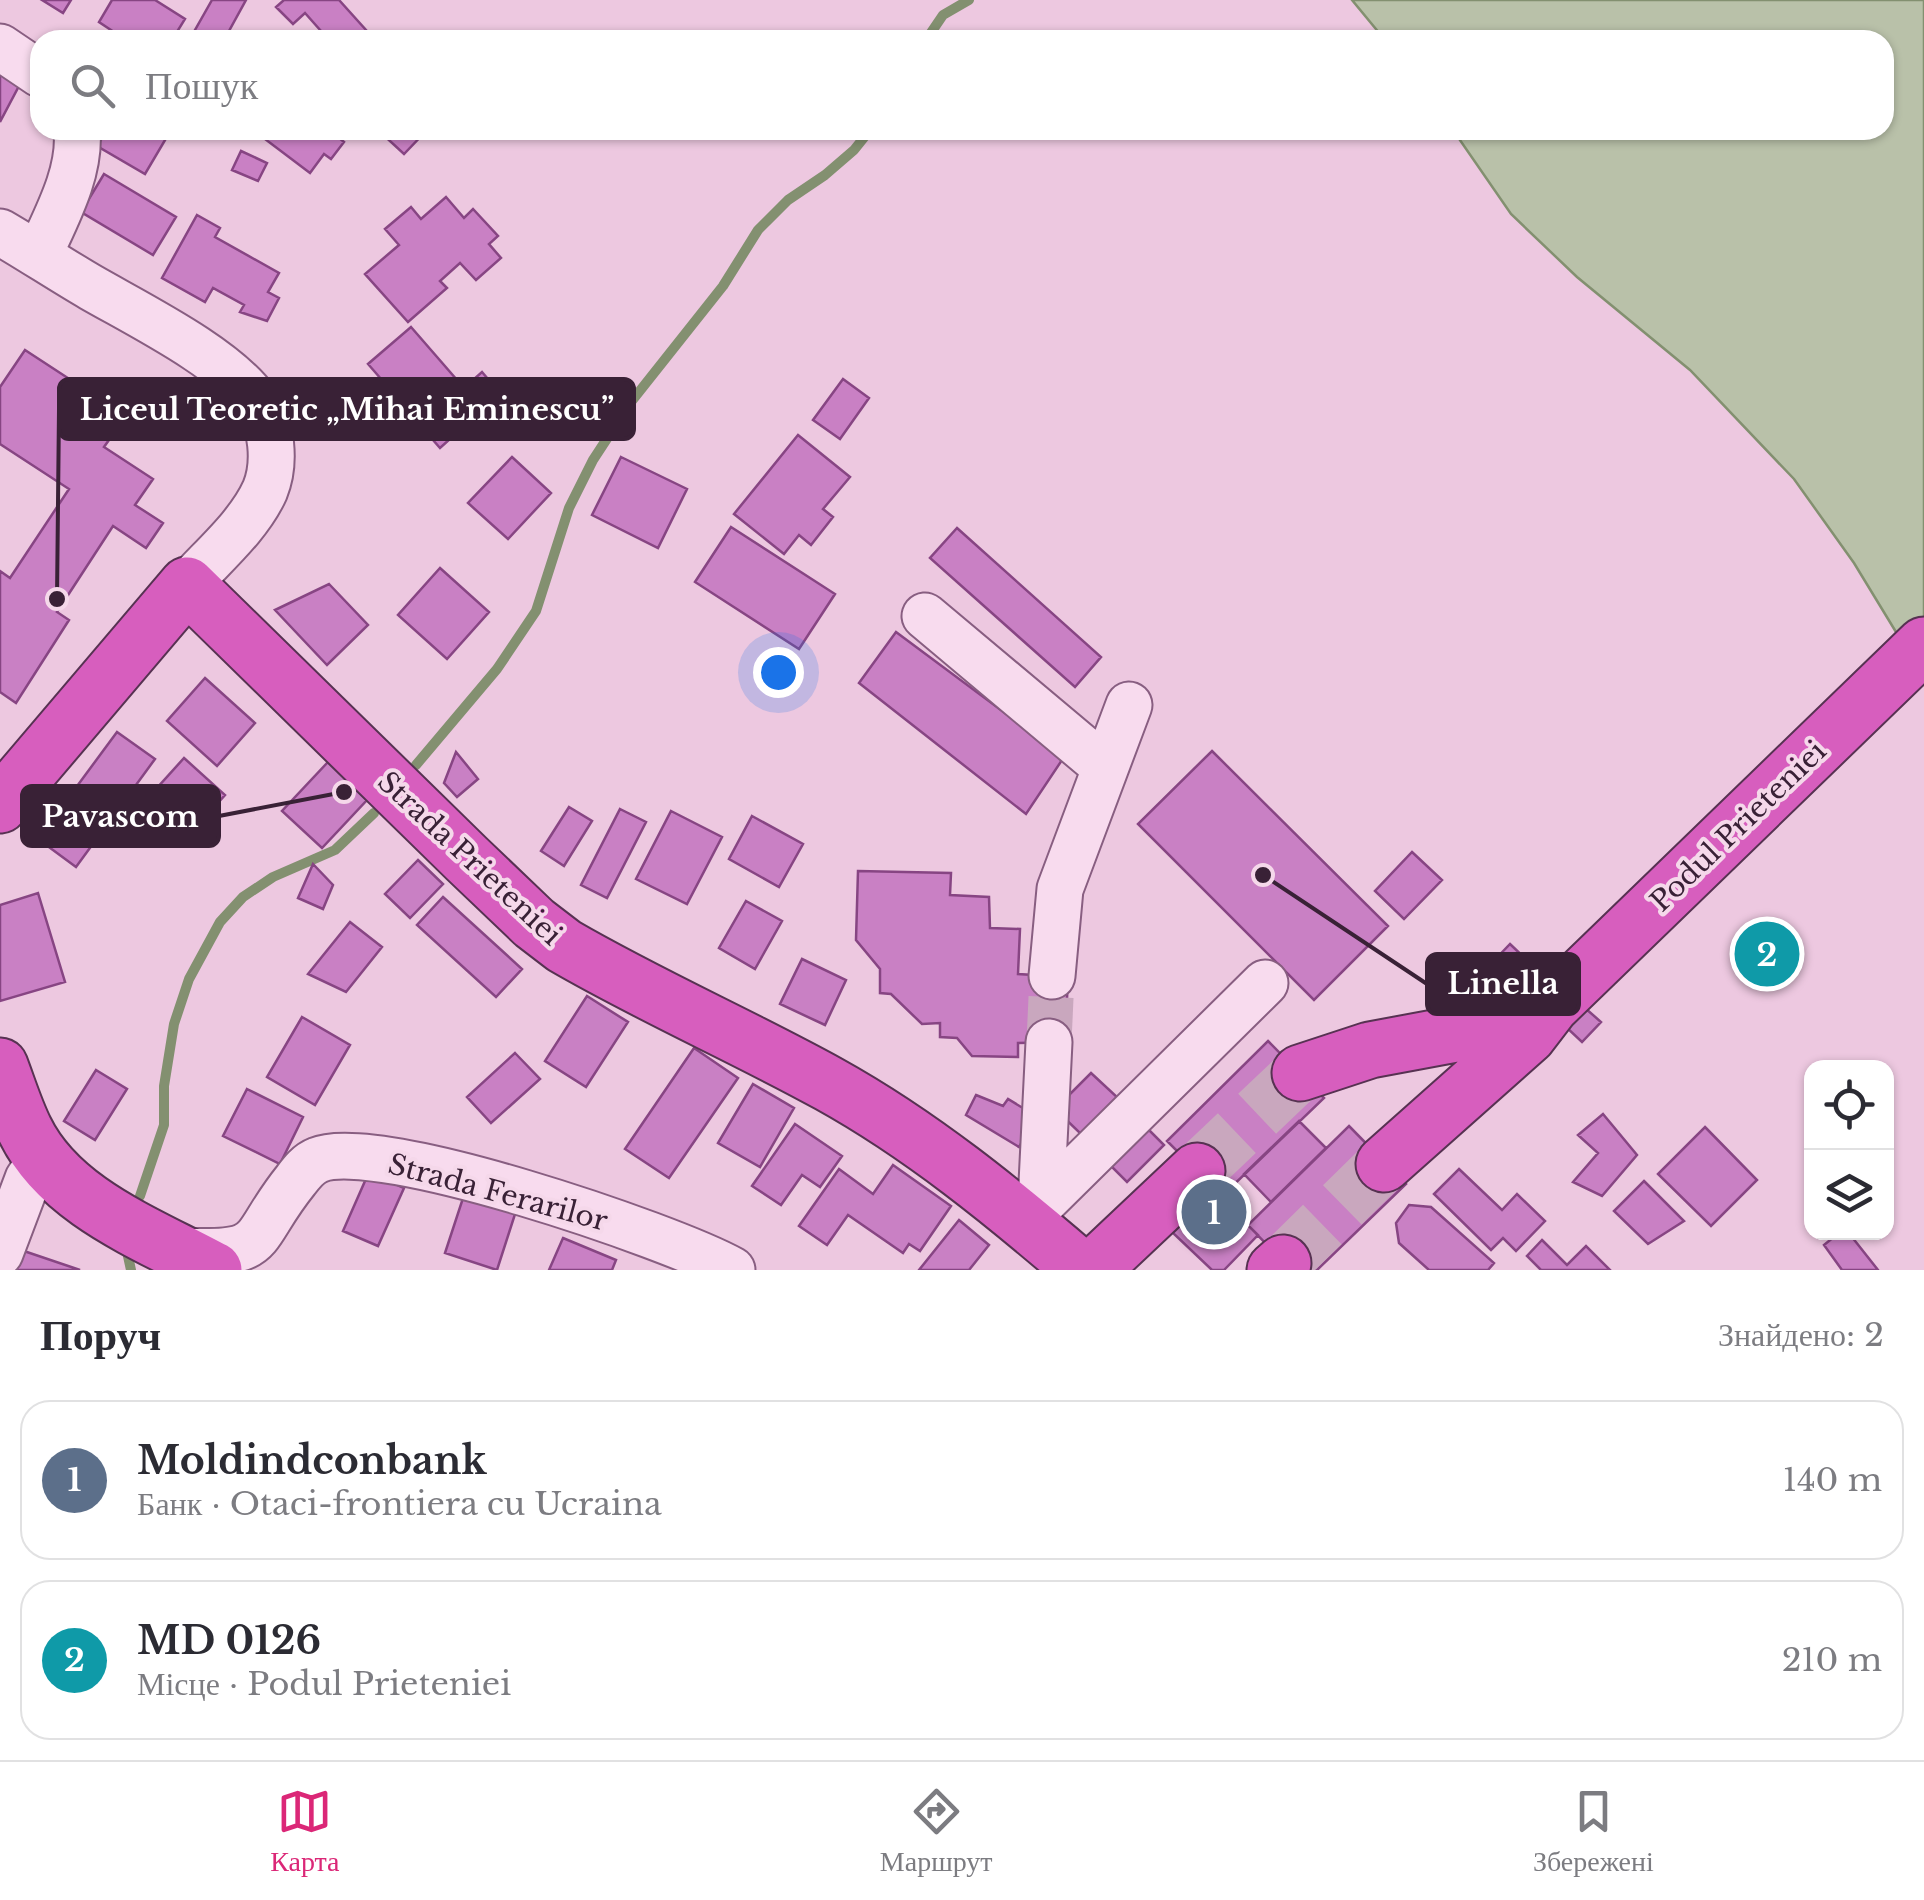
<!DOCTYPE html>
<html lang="uk">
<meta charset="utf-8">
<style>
body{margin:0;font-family:"Libre Baskerville",serif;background:#f7f7f7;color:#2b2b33}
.controls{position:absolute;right:30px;bottom:30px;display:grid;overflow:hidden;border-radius:20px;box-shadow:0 2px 8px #0004}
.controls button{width:90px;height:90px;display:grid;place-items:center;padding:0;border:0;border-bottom:2px solid #e1e1e2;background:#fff;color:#2b2b33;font:50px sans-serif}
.you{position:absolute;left:778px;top:672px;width:35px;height:35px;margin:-25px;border:8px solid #fff;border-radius:50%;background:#1a73e8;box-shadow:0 0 0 15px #1a73e833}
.badge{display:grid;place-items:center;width:65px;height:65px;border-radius:50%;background:#db2777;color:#fff;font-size:32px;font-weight:700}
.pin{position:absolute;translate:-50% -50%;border:5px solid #fff;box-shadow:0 2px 10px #0006}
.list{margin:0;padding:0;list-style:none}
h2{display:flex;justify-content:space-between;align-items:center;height:130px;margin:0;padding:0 40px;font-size:42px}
h2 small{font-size:32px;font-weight:400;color:#7c7c81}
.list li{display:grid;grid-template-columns:65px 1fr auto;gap:30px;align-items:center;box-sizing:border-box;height:160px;margin:0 20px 20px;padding:0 20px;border:2px solid #e1e1e2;border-radius:30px}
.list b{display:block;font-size:38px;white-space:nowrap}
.list p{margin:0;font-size:32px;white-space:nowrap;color:#7c7c81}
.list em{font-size:32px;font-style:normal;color:#7c7c81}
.icon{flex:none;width:55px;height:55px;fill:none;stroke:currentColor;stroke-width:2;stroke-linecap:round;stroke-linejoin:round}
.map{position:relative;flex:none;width:1924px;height:1270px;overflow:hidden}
.search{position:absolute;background:#fff;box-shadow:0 2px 8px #0004;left:30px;right:30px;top:30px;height:110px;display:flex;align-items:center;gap:25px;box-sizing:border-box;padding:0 35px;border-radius:30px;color:#7c7c81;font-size:38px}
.sheet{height:490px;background:#fff}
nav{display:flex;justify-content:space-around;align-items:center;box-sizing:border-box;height:140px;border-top:2px solid #e1e1e2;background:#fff;font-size:28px;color:#7c7c81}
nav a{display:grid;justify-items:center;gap:5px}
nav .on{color:#db2777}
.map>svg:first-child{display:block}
.water{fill:#b9c1a9;stroke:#839070;stroke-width:2.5}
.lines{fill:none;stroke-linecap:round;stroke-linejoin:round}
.stream{stroke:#839070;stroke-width:10}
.building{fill:#c980c4;stroke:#874583;stroke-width:2.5}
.minor-tunnel{stroke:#c9a7be;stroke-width:45;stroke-dasharray:45 22;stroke-linecap:butt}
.highway-tunnel{stroke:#c9a7be;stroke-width:55;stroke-dasharray:55 28;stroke-linecap:butt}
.minor-casing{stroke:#885e81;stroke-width:49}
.highway-casing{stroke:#573252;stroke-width:59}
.minor{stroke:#f8dbee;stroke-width:45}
.highway{stroke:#d75ebe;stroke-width:55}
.labels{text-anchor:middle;stroke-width:8;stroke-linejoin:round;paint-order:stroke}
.street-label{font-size:28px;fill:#392136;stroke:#f5d8ea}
.leader{fill:none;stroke:#392136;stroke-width:4}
.callout-dot{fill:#392136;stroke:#f5d8ea;stroke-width:4}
.callout{fill:#392136;stroke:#392136;stroke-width:4}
.callout-label{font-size:30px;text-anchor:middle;font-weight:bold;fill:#fff}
</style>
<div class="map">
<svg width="1924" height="1270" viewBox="0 0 1924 1270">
<rect width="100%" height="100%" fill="#edc8e0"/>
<path class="water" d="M1352,0H1924V678L1854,563L1794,479L1690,370L1577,277L1511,214L1453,130H1884V40H1385Z"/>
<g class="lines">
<path class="stream" d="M926,40L943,15L969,0
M416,765L497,669L536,611L569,508L593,460L631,402L723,286L758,230L788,200L825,175L854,150L870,130
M140,1196L164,1125V1086L174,1024L189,979L220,922L243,897L273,877L335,850L374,813
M126,1247L131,1270"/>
</g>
<path class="building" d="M42,0H71L63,13Z
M112,0H155L185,19L172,40H113L117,34L99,22Z
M212,0H246L224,40H213L195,30Z
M284,0H339L375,40H329L305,13L293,24L276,7Z
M0,74L20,84L0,122Z
M107,130H171L145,174L97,146Z
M265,130H343L338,137L344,142L331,159L324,154L310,173L261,136Z
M378,130H427L404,154Z
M241,151L267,163L258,181L232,170Z
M104,174L176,217L153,255L81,212Z
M446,197L464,218L473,209L498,236L489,244L501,258L476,280L460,263L440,281L447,288L408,322L365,274L399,245L385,229L411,207L421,219Z
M197,215L220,228L215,237L279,273L268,292L279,298L267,321L240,312L244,305L213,288L205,302L162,278Z
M411,327L464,388L482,372L505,399L490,412L495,418L470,439L461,429L440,448L419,424L404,437L385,416L401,402L368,364Z
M25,350L126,416L104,447L153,479L135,505L163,523L146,548L113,526L57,612L69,620L16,703L0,692V571L10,578L69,489L0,444V387Z
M843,379L869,398L840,439L813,420Z
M798,435L850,477L823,509L833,517L811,545L799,535L784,554L734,514Z
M512,457L551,493L508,539L468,503Z
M621,457L687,489L658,548L592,515Z
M731,527L835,594L799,649L695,582Z
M957,528L1101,657L1075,687L930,558Z
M440,568L489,612L447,659L398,615Z
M329,584L368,625L327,665L275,610Z
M896,632L1064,757L1026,814L859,683Z
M205,678L255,723L217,766L167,721Z
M117,732L155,759L76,867L38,839Z
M1212,751L1388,926L1314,1000L1138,824Z
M456,752L478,779L457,797L444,783Z
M184,758L225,795L198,825L157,788Z
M328,762L367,800L322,848L282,811Z
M569,807L592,821L564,866L541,851Z
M620,809L646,822L607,898L581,885Z
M671,811L722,837L687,904L636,879Z
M752,816L803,844L779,887L729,859Z
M1412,852L1442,880L1404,919L1375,891Z
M418,860L443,884L410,918L385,894Z
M313,864L333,885L323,909L298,898Z
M858,871L951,873L950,895L989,897L990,928L1020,929L1018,974L1068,977L1065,1042L1018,1043V1057L972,1056L957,1038L940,1037V1023L922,1024L891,994L880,993V969L856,940Z
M38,893L65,982L0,1001V905Z
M443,897L522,969L496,997L417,925Z
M746,901L782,921L755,969L719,948Z
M350,922L382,947L346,992L308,974Z
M1510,944L1534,967L1512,989L1489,966Z
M802,959L846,980L825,1025L780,1004Z
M587,996L628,1022L586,1087L545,1061Z
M1585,1008L1601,1022L1582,1042L1566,1027Z
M302,1017L350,1045L315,1105L267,1077Z
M1268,1041L1324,1098L1222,1196L1167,1141Z
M694,1048L738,1078L669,1178L625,1149Z
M515,1053L540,1079L491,1123L467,1097Z
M96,1070L127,1089L95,1140L64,1121Z
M1091,1073L1118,1098L1082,1135L1055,1109Z
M753,1084L794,1108L760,1167L718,1143Z
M247,1089L303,1117L280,1164L223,1136Z
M976,1095L1003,1106L1008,1099L1031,1113L1034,1123L1019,1147L966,1115Z
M1603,1114L1637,1155L1602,1196L1573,1182L1598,1153L1578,1135Z
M1299,1121L1326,1148L1271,1202L1244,1174Z
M795,1124L842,1156L820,1187L802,1175L781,1205L752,1186Z
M1143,1124L1164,1145L1127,1182L1106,1161Z
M1349,1126L1406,1184L1317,1270H1291L1248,1225Z
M1705,1127L1757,1180L1711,1226L1658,1174Z
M893,1165L951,1206L920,1251L909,1244L903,1253L848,1215L827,1245L799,1226L839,1169L873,1194Z
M1459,1169L1502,1210L1517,1194L1545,1221L1516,1251L1503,1238L1491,1250L1434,1194Z
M369,1172L404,1188L378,1246L343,1231Z
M1644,1181L1684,1221L1648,1244L1614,1211Z
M1213,1191L1258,1235L1224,1270H1212L1173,1233Z
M464,1195L516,1211L497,1270L445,1253Z
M1409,1205L1431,1207L1494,1263L1488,1270H1429L1399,1243L1396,1223Z
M959,1220L989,1245L969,1270H919Z
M1840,1232H1848L1878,1270H1842L1824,1245Z
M563,1238L616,1260L612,1270H549Z
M1542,1240L1567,1265L1586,1246L1610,1270H1541L1527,1256Z
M18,1249L80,1270H11Z"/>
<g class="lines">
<path class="minor-tunnel" d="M1049,1042L1052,976"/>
<path class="highway-tunnel" d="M1197,1171L1300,1073
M1283,1263L1384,1164"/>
<defs>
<path id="minor" d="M0,47L40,74
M0,232C31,250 61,270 92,288C139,315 226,358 256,401C272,425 276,463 265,490C249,526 212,557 187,585
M39,255C56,217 81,173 77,130
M925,616L1105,767
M1052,976L1060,889L1129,705
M1041,1203L1049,1042
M1025,1220L1265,983
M179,1251C272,1255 246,1242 296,1180C302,1172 308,1164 318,1160C376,1135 671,1236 732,1270
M0,1253L28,1179L43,1157"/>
<path id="highway" d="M0,805L187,585L467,859L534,923L564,946C650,996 742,1036 829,1084C921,1135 1003,1202 1082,1270
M0,1066C8,1087 15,1110 25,1130C60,1202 148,1234 214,1270
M1300,1073L1370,1050L1499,1026L1549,1007
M1384,1164L1528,1036L1551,1006L1924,645
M1092,1270L1197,1171
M1275,1270L1283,1263"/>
</defs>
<use href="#minor" class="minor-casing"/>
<use href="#highway" class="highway-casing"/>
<use href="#minor" class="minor"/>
<use href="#highway" class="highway"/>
</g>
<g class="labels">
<g class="street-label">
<text transform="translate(1738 826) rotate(-44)" y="10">Podul Prieteniei</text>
<text transform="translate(470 858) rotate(43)" y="10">Strada Prieteniei</text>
<text transform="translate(498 1192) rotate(15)" y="10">Strada Ferarilor</text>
</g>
</g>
<path class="leader" d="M57 599L59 409M344 792L219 816M1263 875L1427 984"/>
<g class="callout-dot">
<circle cx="57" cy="599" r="10"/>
<circle cx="344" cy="792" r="10"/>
<circle cx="1263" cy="875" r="10"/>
</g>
<g class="callout">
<rect x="59" y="379" width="575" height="60" rx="10"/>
<rect x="22" y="786" width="197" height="60" rx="10"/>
<rect x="1427" y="954" width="152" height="60" rx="10"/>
</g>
<g class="callout-label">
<text x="347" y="420">Liceul Teoretic „Mihai Eminescu”</text>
<text x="120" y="827">Pavascom</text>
<text x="1503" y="994">Linella</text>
</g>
</svg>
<div class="controls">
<button><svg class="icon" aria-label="locate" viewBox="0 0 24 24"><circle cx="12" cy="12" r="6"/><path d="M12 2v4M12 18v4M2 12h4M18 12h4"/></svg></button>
<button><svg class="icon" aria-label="layers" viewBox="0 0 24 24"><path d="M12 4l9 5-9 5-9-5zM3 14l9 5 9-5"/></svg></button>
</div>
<div class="you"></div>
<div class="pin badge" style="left:1214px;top:1212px;background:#5c6f8a">1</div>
<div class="pin badge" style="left:1767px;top:954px;background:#0f9aa8">2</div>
<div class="search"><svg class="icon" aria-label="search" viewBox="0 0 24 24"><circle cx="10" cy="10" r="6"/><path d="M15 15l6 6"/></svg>Пошук</div>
</div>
<section class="sheet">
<h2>Поруч<small>Знайдено: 2</small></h2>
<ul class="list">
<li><span class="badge" style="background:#5c6f8a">1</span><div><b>Moldindconbank</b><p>Банк · Otaci-frontiera cu Ucraina</p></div><em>140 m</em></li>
<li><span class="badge" style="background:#0f9aa8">2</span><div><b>MD 0126</b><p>Місце · Podul Prieteniei</p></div><em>210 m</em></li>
</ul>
</section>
<nav>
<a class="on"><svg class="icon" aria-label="map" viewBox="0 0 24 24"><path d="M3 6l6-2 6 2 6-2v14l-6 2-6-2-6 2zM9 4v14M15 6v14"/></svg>Карта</a>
<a><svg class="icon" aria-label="directions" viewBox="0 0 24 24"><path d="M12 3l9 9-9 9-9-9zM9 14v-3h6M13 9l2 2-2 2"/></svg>Маршрут</a>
<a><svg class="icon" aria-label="saved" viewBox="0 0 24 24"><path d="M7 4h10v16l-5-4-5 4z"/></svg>Збережені</a>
</nav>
